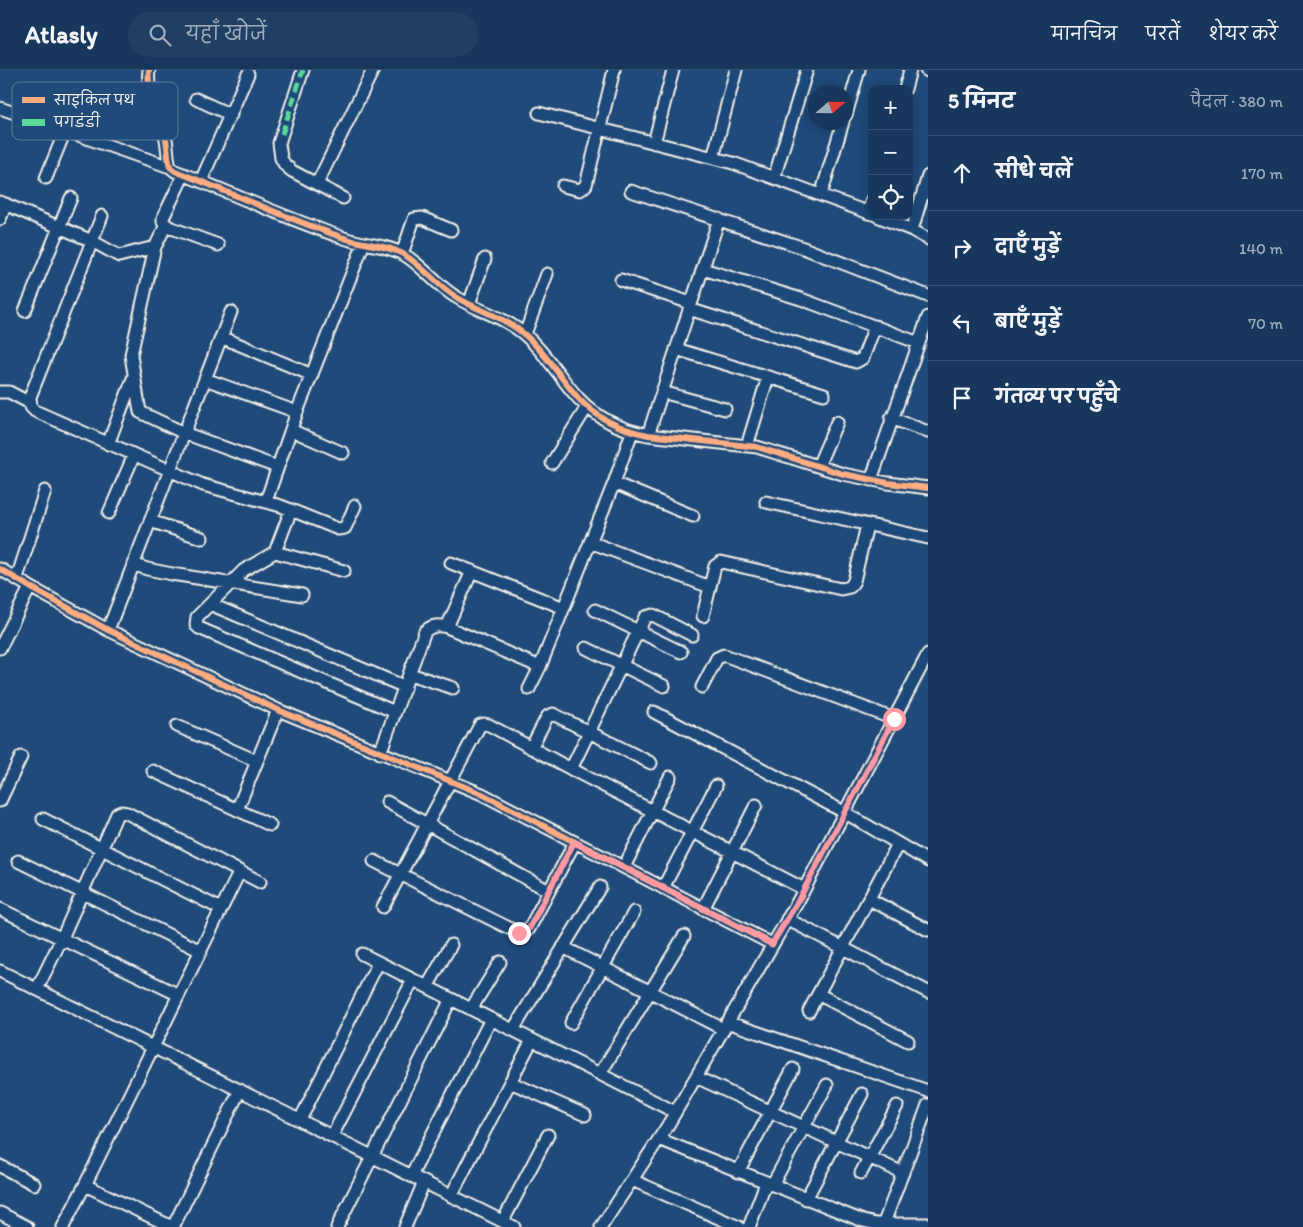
<!DOCTYPE html>
<html lang="hi">
<head>
<meta charset="utf-8">
<style>
	body { margin:0; font-family:Itim,"Playpen Sans Deva",sans-serif; background:#203f62; color:#f1f3f6 }
	.controls { position:absolute; right:15px; top:15px; display:grid; overflow:hidden; border-radius:10px; box-shadow:0 2px 12px #0003 }
	.controls button { width:45px; height:45px; display:grid; place-items:center; padding:0; border:0; border-bottom:1px solid #365272; background:#17385c; color:#f1f3f6; font:25px sans-serif }
	.compass { position:absolute; left:808px; top:15px; width:45px; height:45px; border-radius:50%; background:#17385c; box-shadow:0 2px 12px #0003; rotate:70deg }
	.stop { position:absolute; width:15px; height:15px; margin:-11px; border:4px solid #ff9aa2; border-radius:50%; background:#fff }
	.stop.end { background:#ff9aa2; border-color:#fff; box-shadow:0 1px 5px #0008 }
	.list { margin:0; padding:0; list-style:none }
	h2 { display:flex; justify-content:space-between; align-items:center; height:65px; margin:0; padding:0 20px; font-size:21px }
	h2 small { font-size:16px; font-weight:400; color:#9eacbb }
	.list li { display:grid; grid-template-columns:32px 1fr auto; gap:15px; align-items:center; box-sizing:border-box; height:75px; padding:0 20px; border-top:1px solid #365272 }
	.list b { display:block; font-size:19px; white-space:nowrap }
	.list em { font-size:16px; font-style:normal; color:#9eacbb }
	.icon { flex:none; width:28px; height:28px; fill:none; stroke:currentColor; stroke-width:2; stroke-linecap:round; stroke-linejoin:round }
	.map { position:relative; flex:none; width:928px; height:1157px; overflow:hidden }
	header { display:flex; align-items:center; gap:30px; box-sizing:border-box; height:70px; padding:0 25px; background:#17385c; border-bottom:1px solid #365272 }
	header strong { font-size:24px }
	nav { display:flex; gap:28px; margin-inline-start:auto; font-size:18px }
	.search { width:350px; height:45px; background:#203f62; display:flex; align-items:center; gap:12px; box-sizing:border-box; padding:0 18px; border-radius:28px; color:#9eacbb; font-size:19px }
	main { display:flex }
	aside { flex:1; background:#17385c }
	.map>svg:first-child { display:block }
</style>
</head>
<body>
<header>
<strong>Atlasly</strong>
<div class="search"><svg class="icon" aria-label="search" viewBox="0 0 24 24"><circle cx="10" cy="10" r="6"/><path d="M15 15l6 6"/></svg>यहाँ खोजें</div>
<nav><a>मानचित्र</a><a>परतें</a><a>शेयर करें</a></nav>
</header>
<main>
<div class="map">
<svg width="928" height="1157" viewBox="0 0 928 1157">
	<rect width="100%" height="100%" fill="#1f4a7a"/>
	<filter id="ink" filterUnits="userSpaceOnUse"><feTurbulence type="fractalNoise" baseFrequency=".02" numOctaves="2"/><feDisplacementMap in="SourceGraphic" scale="10" xChannelSelector="R" yChannelSelector="G"/><feConvolveMatrix kernelMatrix="1 2 1 2 8 2 1 2 1" color-interpolation-filters="sRGB"/></filter>
	<g filter="url(#ink)">
		<g fill="none" stroke-linecap="round" stroke-linejoin="round">
			<defs>
				<path id="minor" d="M149,0C146,25 158,43 165,65C168,76 167,86 170,97L175,101C232,123 287,149 344,168C363,175 385,174 403,184C422,195 436,215 456,227C478,241 505,247 525,265C546,283 560,308 579,329C597,348 622,360 648,365L757,377L843,404L888,413L928,418
					M303,0L279,73L281,88L285,95L292,101L343,128
					M926,0L928,1
					M905,19L910,0
					M196,29L231,45
					M0,38L170,97
					M539,43L733,93L872,144
					M846,45L859,0
					M654,73L673,0
					M713,88L736,0
					M184,104L163,148V152L169,157L218,175
					M46,108L65,61
					M774,108L807,0
					M201,111L248,4
					M317,114L373,0
					M563,116L580,120L586,115L614,0
					M631,121L798,176L928,226
					M821,125L843,52
					M0,132L92,171L119,186L155,177L166,155
					M868,143L872,129
					M102,146L30,327L31,337L35,341L203,415L281,436L338,459L345,458L355,436
					M877,146L912,160L928,169
					M0,149L6,134
					M912,160L928,106
					M155,177L131,285L140,342L184,363L277,397
					M402,184L414,149L422,148L451,160
					M703,199L801,229L919,273
					M621,210L691,233
					M469,234L485,189
					M689,239L856,292L863,288L875,256
					M25,241L71,128
					M525,264L547,204
					M221,267L312,305
					M676,279L824,324
					M205,309L297,342
					M0,322H9L30,333
					M662,322L725,339
					M891,348L928,362
					M291,360L343,383
					M648,365L719,149
					M108,374L134,306
					M747,376L768,307
					M552,393L587,337
					M818,396L837,352
					M871,410L928,247
					M614,413L693,446
					M266,431L297,342L364,173
					M766,432L928,468
					M291,440L275,482L244,500L197,547L196,555L199,558L395,642
					M109,443L134,385
					M150,451L202,468
					M590,472L710,517
					M275,482L344,501
					M451,493L564,538
					M133,494L147,499L172,504L302,525
					M0,499L30,517L108,560L278,640L482,724L772,874
					M17,508L45,421
					M210,534L405,617
					M595,540L681,582
					M703,546L715,496L721,492L841,519L850,517L854,511L867,455
					M447,557L472,501
					M108,560L231,242
					M692,565L653,545L645,547L571,699L804,819
					M0,578L30,517
					M586,578L664,616
					M410,604L453,618
					M702,617L717,588L724,585L894,649
					M529,619L540,597
					M654,642L844,742L928,791
					M177,656L257,691
					M531,678L546,649L548,646L553,644L651,693
					M380,683L425,561C433,555 438,555 447,557L540,597L614,413L632,362
					M153,701L270,755
					M0,731L21,687
					M387,732L549,821
					M237,740L278,640
					M43,749L221,839
					M18,791L201,881
					M374,791L519,863H524L529,859L575,772
					M624,797L670,707
					M663,818L716,716
					M869,829L928,860
					M383,837L480,655L484,654L489,655L571,699
					M0,839L179,925
					M703,839L756,735
					M787,849L928,922
					M563,877L723,959
					M362,884L675,1042
					M0,901L514,1157
					M427,917L451,875
					M37,919L62,868L117,744L121,742L127,743L260,812
					M818,924L908,971
					M471,939L500,892
					M809,941L898,774
					M727,952L928,1021
					M571,953L634,842
					M513,960L600,817
					M600,1004L684,866
					M696,1007L903,1103
					M510,1012L585,1045
					M300,1050L378,893
					M332,1066L413,910
					M659,1069L863,1151L876,1154H928
					M0,1096L34,1114
					M738,1102L793,999
					M861,1103L897,1036
					M411,1106L491,949
					M632,1110L739,1157
					M85,1115L172,1157
					M772,1115L827,1015
					M451,1126L532,970
					M806,1129L862,1024
					M0,1143L27,1157
					M503,1151L548,1065
					M884,1153L928,1035
					M63,1157L85,1115L240,801
					M173,1157L240,1020
					M337,1157L451,929
					M405,1157L424,1112
					M601,1157L668,1055L798,831L928,584
					M749,1157L766,1113"/>
			</defs>
			<!-- minor casing -->
			<use href="#minor" stroke="#f4f1e8" stroke-width="15"/>
			<!-- minor -->
			<use href="#minor" stroke="#1f4a7a" stroke-width="11"/>
			<!-- quiet -->
			<path stroke="#5adb95" stroke-width="5" stroke-dasharray="10 5" stroke-linecap="butt" d="M282,64L303,0"/>
			<defs>
				<path id="cycleway" d="M149,0C146,25 158,43 165,65C168,76 167,86 170,97L175,101C232,123 287,149 344,168C363,175 385,174 403,184C422,195 436,215 456,227C478,241 505,247 525,265C546,283 560,308 579,329C597,348 622,360 648,365L757,377L843,404L888,413L928,418
					M0,499L30,517L108,560L278,640L482,724L772,874"/>
			</defs>
			<!-- cycleway casing -->
			<use href="#cycleway" stroke="#1f4a7a" stroke-width="9"/>
			<!-- cycleway -->
			<use href="#cycleway" stroke="#ffac80" stroke-width="6"/>
		</g>
	</g>
	<g fill="none" stroke-linecap="round" stroke-linejoin="round" filter="url(#ink)">
		<!-- route -->
		<path stroke="#ff9aa2" stroke-width="6" d="M519,863L524,862L529,859L574,772L772,874L798,831L894,649"/>
	</g>
	<!-- legend -->
	<rect x="12" y="12" width="166" height="58" rx="8" fill="#1f4a7a" stroke="#5f7c9b" stroke-width="1"/>
	<rect x="22" y="27" width="23" height="6" fill="#ffac80"/>
	<rect x="22" y="49" width="23" height="7" fill="#5adb95"/>
	<g font-size="14" fill="#f4f1e8">
		<text x="54" y="35">साइकिल पथ</text>
		<text x="54" y="57">पगडंडी</text>
	</g>
</svg>
<div class="controls">
<button>+</button>
<button>−</button>
<button><svg class="icon" aria-label="locate" viewBox="0 0 24 24"><circle cx="12" cy="12" r="6"/><path d="M12 2v4M12 18v4M2 12h4M18 12h4"/></svg></button>
</div>
<svg class="compass" viewBox="-18 -18 36 36"><path d="M0-13l5 13h-10z" fill="#e53935"/><path d="M0 13l5-13h-10z" fill="#9eacbb"/></svg>
<div class="stop" style="left:894px;top:649px"></div>
<div class="stop end" style="left:519px;top:863px"></div>
</div>
<aside>
<h2>5 मिनट<small>पैदल · 380 m</small></h2>
<ul class="list">
<li><svg class="icon" aria-label="ahead" viewBox="0 0 24 24"><path d="M12 20V5M6 11l6-6 6 6"/></svg><div><b>सीधे चलें</b></div><em>170 m</em></li>
<li><svg class="icon" aria-label="right" viewBox="0 0 24 24"><path d="M7 20v-9h11M14 6l5 5-5 5"/></svg><div><b>दाएँ मुड़ें</b></div><em>140 m</em></li>
<li><svg class="icon" aria-label="left" viewBox="0 0 24 24"><path d="M17 20v-9H6M10 6l-5 5 5 5"/></svg><div><b>बाएँ मुड़ें</b></div><em>70 m</em></li>
<li><svg class="icon" aria-label="arrive" viewBox="0 0 24 24"><path d="M6 21V4h12l-3 4 3 4H6"/></svg><div><b>गंतव्य पर पहुँचे</b></div></li>
</ul>
</aside>
</main>
</body>
</html>
